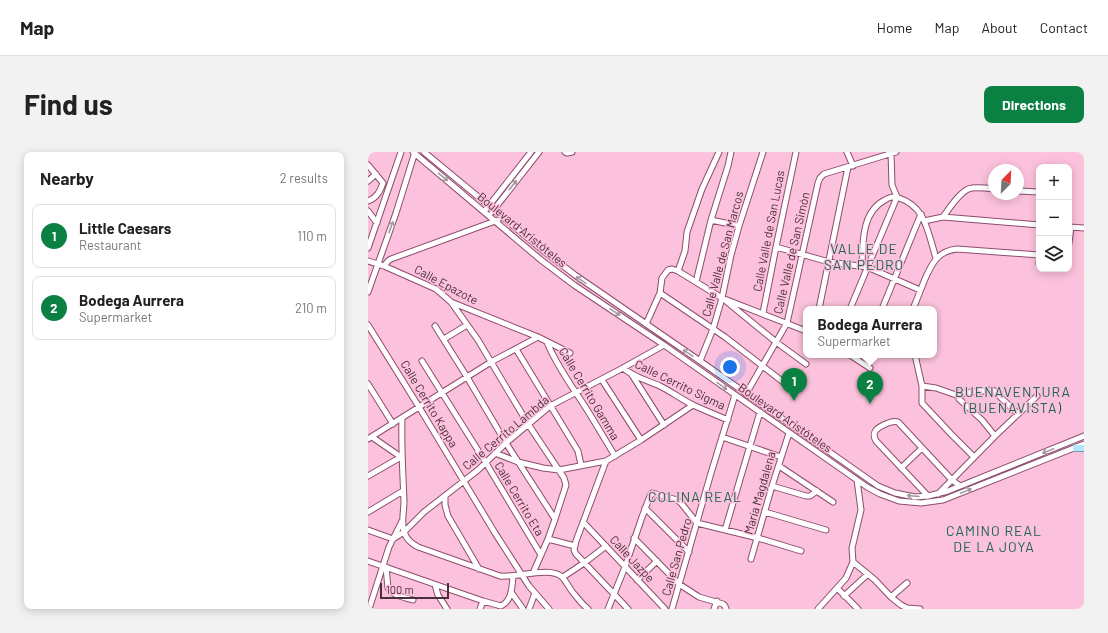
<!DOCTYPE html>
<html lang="en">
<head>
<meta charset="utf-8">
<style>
	body { margin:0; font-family:Barlow,sans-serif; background:#f2f2f2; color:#222 }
	.controls { position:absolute; right:12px; top:12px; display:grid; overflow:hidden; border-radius:8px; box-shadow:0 2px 10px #0003 }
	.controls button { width:36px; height:36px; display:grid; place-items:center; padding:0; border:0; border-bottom:1px solid #e0e0e0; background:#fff; color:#222; font:20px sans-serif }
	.compass { position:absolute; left:620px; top:12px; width:36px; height:36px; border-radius:50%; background:#fff; box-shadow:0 2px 10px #0003; rotate:24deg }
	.scale { position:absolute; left:12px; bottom:10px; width:69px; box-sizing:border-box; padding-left:4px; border:2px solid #4c2f3d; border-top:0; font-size:11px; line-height:14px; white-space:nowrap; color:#4c2f3d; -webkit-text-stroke:3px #fcc1dc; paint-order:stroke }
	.you { position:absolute; left:362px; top:215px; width:14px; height:14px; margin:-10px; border:3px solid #fff; border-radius:50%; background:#1a73e8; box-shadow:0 0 0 6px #1a73e833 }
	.badge { display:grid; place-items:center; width:26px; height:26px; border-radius:50%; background:#0b8043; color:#fff; font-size:13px; font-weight:700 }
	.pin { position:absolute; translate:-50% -33px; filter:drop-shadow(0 1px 2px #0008) }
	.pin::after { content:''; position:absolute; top:21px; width:14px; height:12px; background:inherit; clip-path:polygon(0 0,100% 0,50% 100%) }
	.popup { position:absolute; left:435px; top:154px; width:134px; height:52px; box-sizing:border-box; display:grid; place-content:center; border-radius:8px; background:#fff; filter:drop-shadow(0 1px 3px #0005); font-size:13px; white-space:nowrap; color:#767676 }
	.popup b { font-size:15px; color:#222 }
	.popup::after { content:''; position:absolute; left:50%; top:100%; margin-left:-8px; border:8px solid transparent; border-top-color:#fff }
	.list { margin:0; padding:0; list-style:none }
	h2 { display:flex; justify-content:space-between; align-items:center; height:52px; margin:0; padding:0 16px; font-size:17px }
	h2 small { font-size:13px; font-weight:400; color:#767676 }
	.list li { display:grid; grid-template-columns:26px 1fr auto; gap:12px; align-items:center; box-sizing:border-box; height:64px; margin:0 8px 8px; padding:0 8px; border:1px solid #e0e0e0; border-radius:8px }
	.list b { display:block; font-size:15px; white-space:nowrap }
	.list p { margin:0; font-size:13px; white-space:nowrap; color:#767676 }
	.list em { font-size:13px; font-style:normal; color:#767676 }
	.icon { flex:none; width:22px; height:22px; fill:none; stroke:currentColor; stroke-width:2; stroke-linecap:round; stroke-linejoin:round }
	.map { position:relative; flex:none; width:716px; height:457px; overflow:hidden; border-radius:8px }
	header { display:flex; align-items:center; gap:24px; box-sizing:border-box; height:56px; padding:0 20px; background:#fff; border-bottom:1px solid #e0e0e0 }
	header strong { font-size:19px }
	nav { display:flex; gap:22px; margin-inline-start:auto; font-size:14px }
	.intro { display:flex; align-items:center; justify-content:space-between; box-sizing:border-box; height:96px; padding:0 24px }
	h1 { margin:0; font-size:28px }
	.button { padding:10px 18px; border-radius:8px; background:#0b8043; color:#fff; font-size:14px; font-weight:700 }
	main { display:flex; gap:24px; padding:0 24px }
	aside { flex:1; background:#fff; border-radius:8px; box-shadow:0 2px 10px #0003 }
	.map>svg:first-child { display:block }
</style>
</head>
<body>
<header>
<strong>Map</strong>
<nav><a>Home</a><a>Map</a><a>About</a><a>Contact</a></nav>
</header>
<div class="intro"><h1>Find us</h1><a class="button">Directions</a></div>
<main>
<aside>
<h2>Nearby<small>2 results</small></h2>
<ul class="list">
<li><span class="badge">1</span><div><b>Little Caesars</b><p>Restaurant</p></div><em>110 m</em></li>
<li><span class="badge">2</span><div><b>Bodega Aurrera</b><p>Supermarket</p></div><em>210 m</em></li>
</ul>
</aside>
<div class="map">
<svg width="716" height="457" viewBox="0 0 716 457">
	<rect width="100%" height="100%" fill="#fcc1dc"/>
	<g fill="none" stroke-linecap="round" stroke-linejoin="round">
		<defs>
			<path id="minor" d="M45,0L173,108L206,133L296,193L499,335L512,342L531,349L553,351L575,348L716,292
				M56,0L177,100L207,123L332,209L510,334L527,341L547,345L560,344L580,339L716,284
				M197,0L199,1L204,0
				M479,0L485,14
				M523,0L524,33L529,45
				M0,13L15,31C12,39 9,46 0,49
				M0,29L8,22
				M650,39L671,40
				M0,59L9,71
				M116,60L163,0
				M124,60L171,0
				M575,65C581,57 593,37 604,36C611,35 619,36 626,37
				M343,68L371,74
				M556,69L575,65L671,73
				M701,75L716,76
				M701,91L703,75
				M408,95L461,110L499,115L552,138
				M0,96L33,0
				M0,109L16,114L68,137L83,150L170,185L202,201
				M671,112V110
				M16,114L20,109L23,107L130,68
				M494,114C495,92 493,60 517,48C521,45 527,44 531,46C540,49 548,55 553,63C560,74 564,94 568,106
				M310,119L317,99L319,80L334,37L351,0
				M328,130L343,68L360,14L363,0
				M0,140L28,61L47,0
				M292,141L357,185L419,233
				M358,149L408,190L438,212
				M83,150L110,188L160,272L196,326L198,333L187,367L180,387L165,421
				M451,157L480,15
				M482,157L529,45
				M514,157L553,62
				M545,157C549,147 553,137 557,127C564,111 570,99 589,97L671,103
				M395,161L408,95L428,0
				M278,172L292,141L294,126L300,118L304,117L310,119L354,146L438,179
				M0,173L51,255L127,381L161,434L181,457
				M67,174L99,225L138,291L187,367
				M76,187L99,173
				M179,190C186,208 197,224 208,241C222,261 234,283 247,304
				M148,197L210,299L213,313
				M482,203L502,216
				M547,203L554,234V251L583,282L606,305
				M54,209L118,311L173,403
				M332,209L345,177L354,146L363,103L371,74L395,0
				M255,216C267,226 279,228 292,234C304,240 313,247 325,253C336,258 348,263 360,268
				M264,223L296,273
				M234,228L273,288
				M0,232L25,272
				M554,234L568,236L591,244V247L614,268L627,284
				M378,242L419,171L450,31L452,26L456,22L528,0
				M591,244L596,241L623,238H625L650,262
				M34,266C33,294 35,322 36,349C36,360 33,369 36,380C39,388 43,391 50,395L132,424C147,426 183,414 194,425C199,430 202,438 207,443C211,448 215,453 220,457
				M354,285L413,305
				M0,287L123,210L170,185
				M127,301L150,310L175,316L191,318L238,309L273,288L325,253
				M238,309L208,389L206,398L208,402L260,457
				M411,314L465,350
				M533,316L554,296
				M0,324L33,305L4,285
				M489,328L493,358L484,396L485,410L507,428L523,445L533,453L539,456L552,457
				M404,334L438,344H442L449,339
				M570,342L627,284L669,244
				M77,344V353L80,364L111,417
				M560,344L508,289C506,285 505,282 508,278C512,274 524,268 530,270L584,328L592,334
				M277,356L321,400
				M0,360L35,339
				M397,360L458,378
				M215,370L297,457
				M0,378L25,387
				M357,378L392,260
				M266,386L311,432L331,445L355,452L357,454L358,457
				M25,387L36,380L56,360L110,318L138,291L182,254L255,216L296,193
				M180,387L207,394
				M383,407L404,334L421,281
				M0,409L115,449L133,454C144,449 144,435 145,424
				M18,415L20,436C26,444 35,445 45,448
				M195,425L216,411L238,394
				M269,428L289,409
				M67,433L70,443L79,457
				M469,436L490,457
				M143,440L155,457
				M476,444L500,422
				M523,445L539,431
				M1,457L21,395L34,369
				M112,457L115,449
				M161,457L167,441
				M240,457L257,415L274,365L282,344L284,341L309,348L313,351L329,371L390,386L433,399
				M304,457L343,321L367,243
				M346,457L349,449
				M450,457L478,426L485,410"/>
			<path id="major" d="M708,296H716"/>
		</defs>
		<!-- minor casing -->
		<use href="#minor" stroke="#8d4d6d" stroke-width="7"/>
		<!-- major casing -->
		<use href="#major" stroke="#719cb9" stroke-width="8"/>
		<!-- minor -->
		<use href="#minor" stroke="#fff" stroke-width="5"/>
		<!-- major -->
		<use href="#major" stroke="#b6e6fd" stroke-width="6"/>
	</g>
	<!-- one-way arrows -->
	<defs><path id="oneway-shaft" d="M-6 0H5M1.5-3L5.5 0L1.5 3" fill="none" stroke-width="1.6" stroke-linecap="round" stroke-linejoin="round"/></defs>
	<g stroke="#a6979e">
		<use href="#oneway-shaft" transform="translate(75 25) rotate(40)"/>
		<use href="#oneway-shaft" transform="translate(145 33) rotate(-52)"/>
		<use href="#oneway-shaft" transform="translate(23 75) rotate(-70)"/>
		<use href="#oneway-shaft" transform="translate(213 128) rotate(-146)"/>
		<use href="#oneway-shaft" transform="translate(247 160) rotate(32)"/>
		<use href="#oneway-shaft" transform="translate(320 201) rotate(-146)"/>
		<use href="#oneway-shaft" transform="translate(354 234) rotate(35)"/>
		<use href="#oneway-shaft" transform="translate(680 299) rotate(158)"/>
		<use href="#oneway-shaft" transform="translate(598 339) rotate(-22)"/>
		<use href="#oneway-shaft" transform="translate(545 344) rotate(-175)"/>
	</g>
	<g text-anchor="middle" stroke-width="3" stroke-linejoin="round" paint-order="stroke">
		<!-- street labels -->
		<g font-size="12" fill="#4c2f3d" stroke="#fcc1dc">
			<text transform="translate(154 78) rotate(39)" y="4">Boulevard Aristóteles</text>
			<text transform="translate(401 79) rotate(-79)" y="4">Calle Valle de San Lucas</text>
			<text transform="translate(424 101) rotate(-77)" y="4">Calle Valle de San Simón</text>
			<text transform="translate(355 102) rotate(-75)" y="4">Calle Valle de San Marcos</text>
			<text transform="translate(78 133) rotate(28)" y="4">Calle Epazote</text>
			<text transform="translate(312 233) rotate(26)" y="4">Calle Cerrito Sigma</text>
			<text transform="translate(221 242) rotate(59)" y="4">Calle Cerrito Gamma</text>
			<text transform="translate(61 252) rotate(59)" y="4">Calle Cerrito Kappa</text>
			<text transform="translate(417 266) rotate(35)" y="4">Boulevard Aristóteles</text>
			<text transform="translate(138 281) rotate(-40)" y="4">Calle Cerrito Lambda</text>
			<text transform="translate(392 341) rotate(-74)" y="4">María Magdalena</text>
			<text transform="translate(151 347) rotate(59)" y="4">Calle Cerrito Eta</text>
			<text transform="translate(309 405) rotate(-74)" y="4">Calle San Pedro</text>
			<text transform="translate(264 407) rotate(47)" y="4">Calle Jazpe</text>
		</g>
		<!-- quarter labels -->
		<g font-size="14" letter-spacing="1" fill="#1b6650" stroke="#fcc1dc">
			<text x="496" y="102">VALLE DE<tspan x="496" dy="16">SAN PEDRO</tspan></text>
			<text x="645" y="245">BUENAVENTURA<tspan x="645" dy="16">(BUENAVISTA)</tspan></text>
			<text x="327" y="350">COLINA REAL</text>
			<text x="626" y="384">CAMINO REAL<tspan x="626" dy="16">DE LA JOYA</tspan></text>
		</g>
	</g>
</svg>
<div class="controls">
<button>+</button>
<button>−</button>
<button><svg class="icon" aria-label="layers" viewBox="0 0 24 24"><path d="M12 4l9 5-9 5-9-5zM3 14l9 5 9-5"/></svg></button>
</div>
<svg class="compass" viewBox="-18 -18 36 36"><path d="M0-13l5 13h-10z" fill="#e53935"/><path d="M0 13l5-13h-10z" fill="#767676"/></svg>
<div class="scale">100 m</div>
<div class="you"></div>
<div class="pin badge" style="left:426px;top:249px">1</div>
<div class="pin badge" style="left:502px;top:252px">2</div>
<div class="popup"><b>Bodega Aurrera</b>Supermarket</div>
</div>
</main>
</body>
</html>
